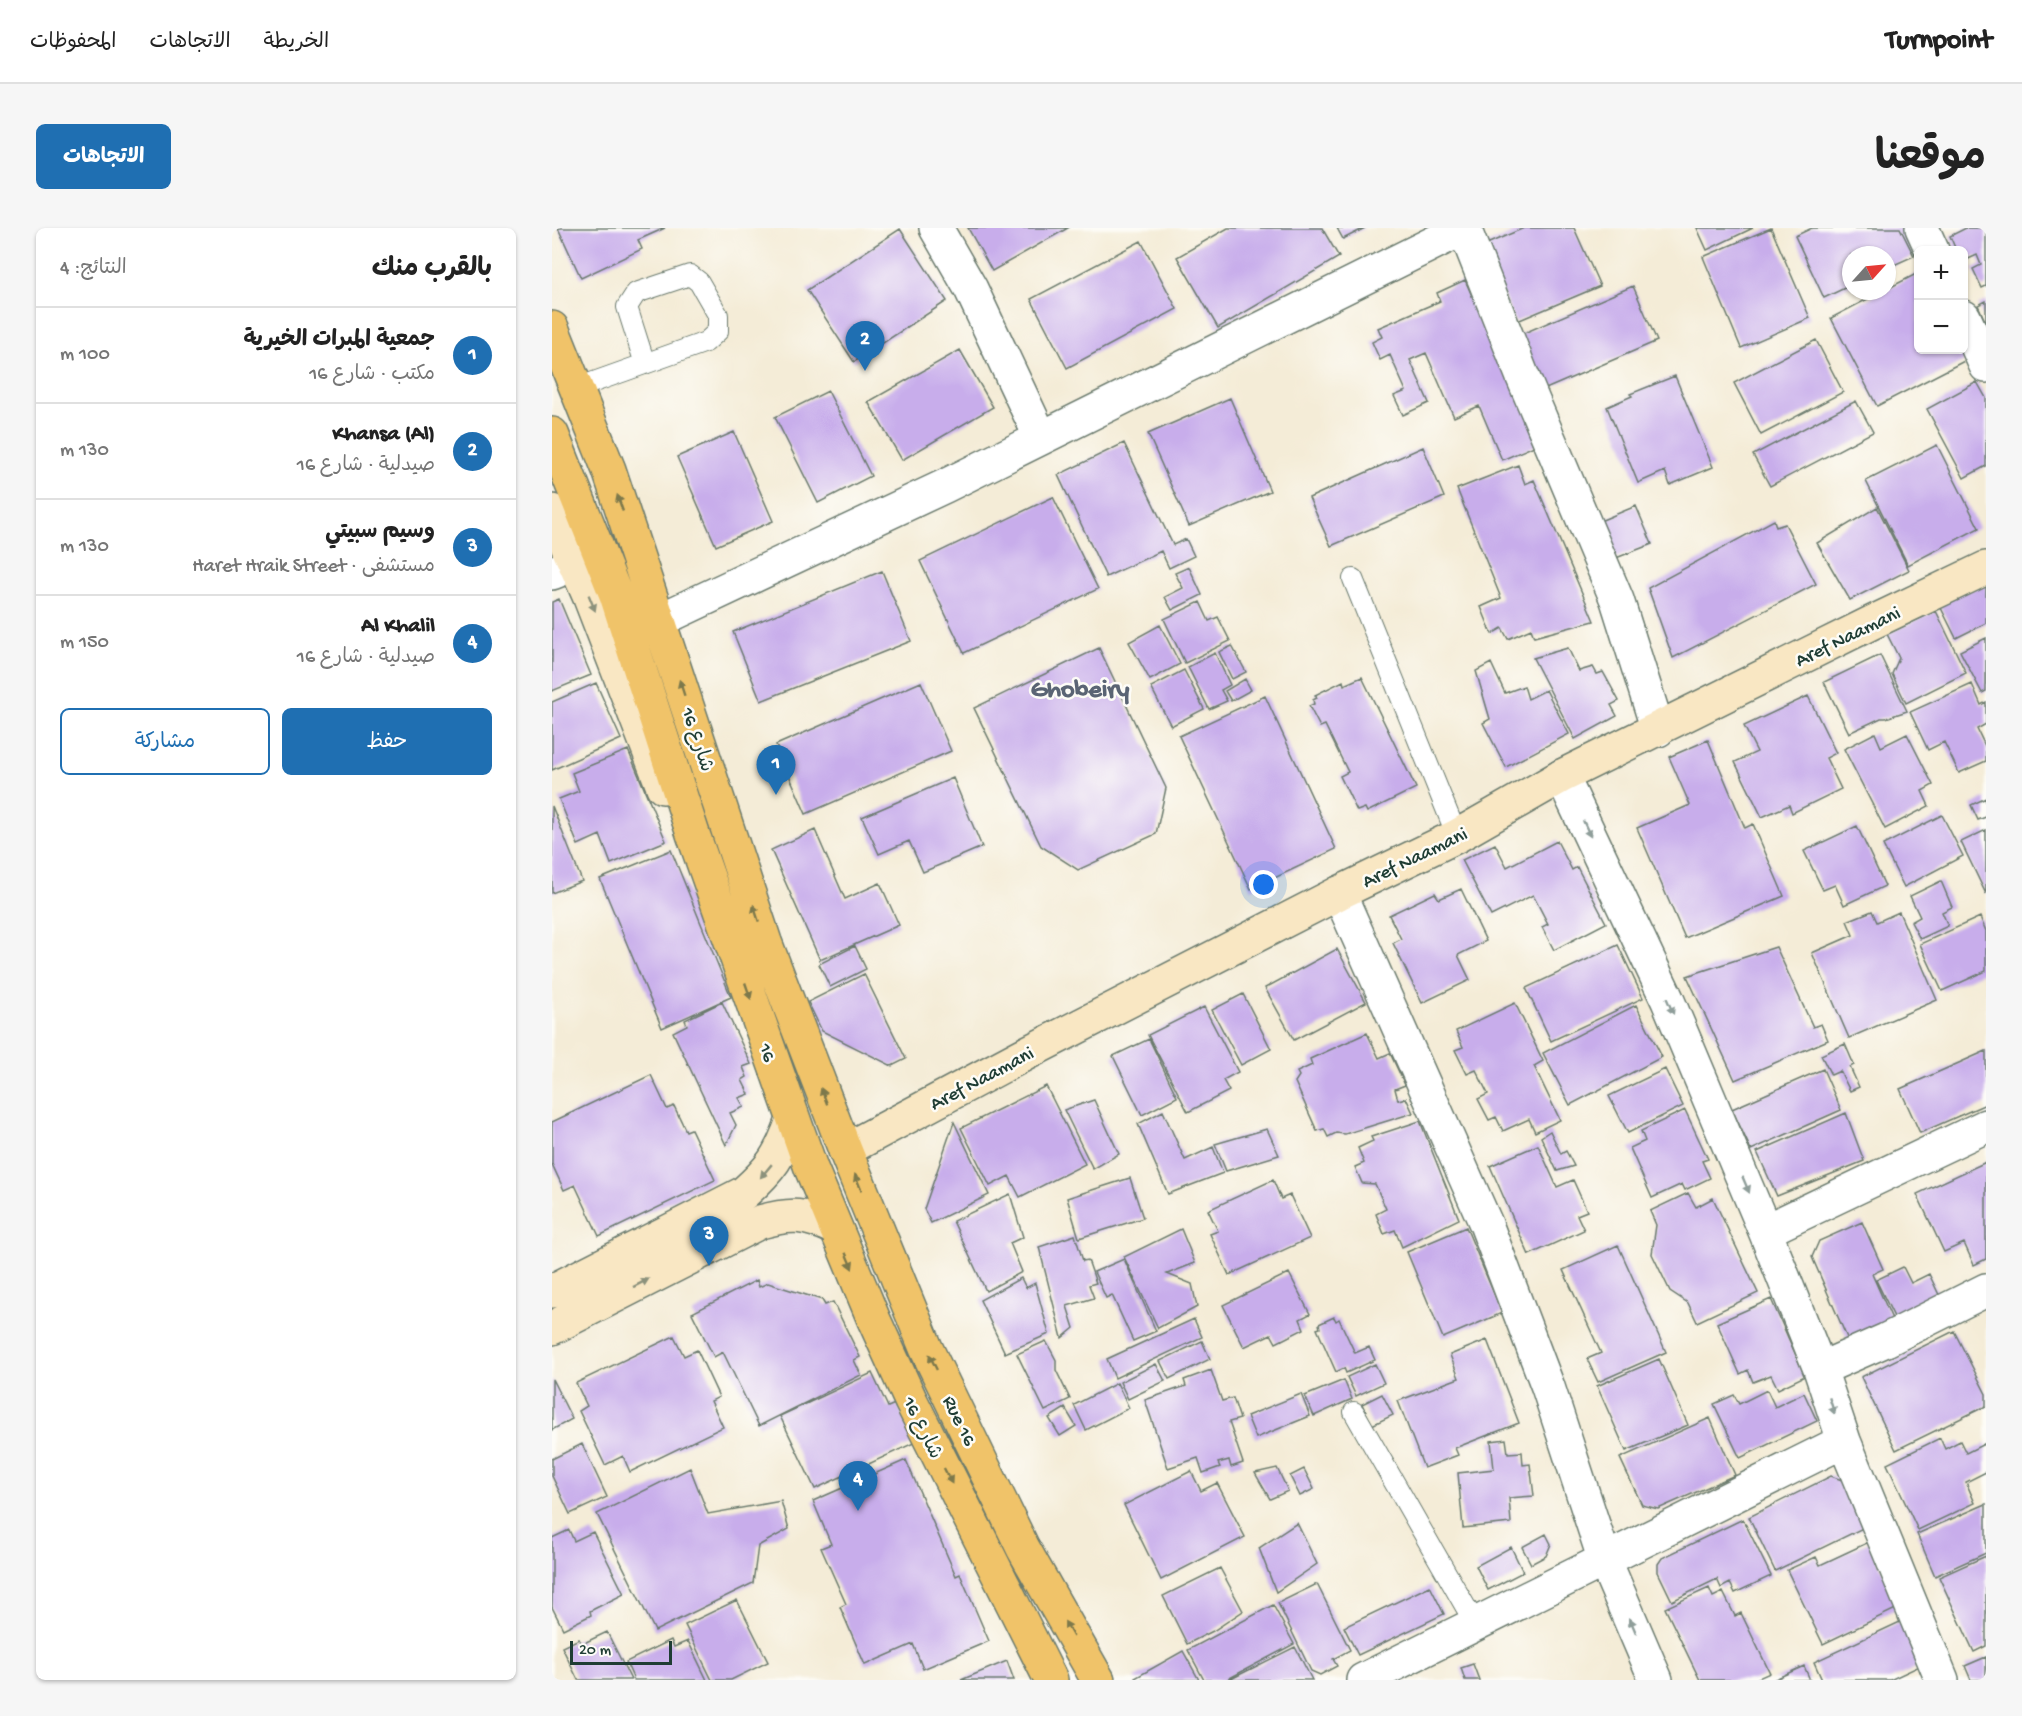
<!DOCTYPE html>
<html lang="ar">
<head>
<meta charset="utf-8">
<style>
	body { margin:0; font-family:"Gochi Hand","Playpen Sans Arabic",sans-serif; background:#f6f6f6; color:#222; direction:rtl }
	.controls { position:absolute; right:18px; top:18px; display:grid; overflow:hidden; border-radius:9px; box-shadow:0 2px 4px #0004 }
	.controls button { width:54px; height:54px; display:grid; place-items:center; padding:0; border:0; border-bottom:2px solid #e0e0e0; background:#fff; color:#222; font:30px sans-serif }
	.compass { position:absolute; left:1290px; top:18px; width:54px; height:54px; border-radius:50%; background:#fff; box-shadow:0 2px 4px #0004; rotate:63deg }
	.scale { position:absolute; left:18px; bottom:15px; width:102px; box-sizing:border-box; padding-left:6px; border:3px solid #1f3d34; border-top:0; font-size:16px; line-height:21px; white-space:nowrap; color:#1f3d34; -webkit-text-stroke:4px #fdfcf7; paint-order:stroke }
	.you { position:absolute; left:712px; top:657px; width:21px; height:21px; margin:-15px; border:4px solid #fff; border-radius:50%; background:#1a73e8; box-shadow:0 0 0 9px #1a73e833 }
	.badge { display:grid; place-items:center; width:39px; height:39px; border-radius:50%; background:#1f6fb2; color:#fff; font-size:20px; font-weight:700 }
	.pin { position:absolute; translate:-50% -50px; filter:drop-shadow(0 2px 3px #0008) }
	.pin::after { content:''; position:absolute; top:32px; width:21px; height:18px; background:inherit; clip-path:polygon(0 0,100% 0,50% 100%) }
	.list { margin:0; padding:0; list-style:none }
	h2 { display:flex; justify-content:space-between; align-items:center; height:78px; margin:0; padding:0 24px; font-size:26px }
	h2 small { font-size:20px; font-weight:400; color:#767676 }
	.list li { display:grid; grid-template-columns:39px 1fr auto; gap:18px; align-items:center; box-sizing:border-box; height:96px; padding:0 24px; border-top:2px solid #e0e0e0 }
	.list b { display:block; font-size:22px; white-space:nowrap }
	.list p { margin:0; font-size:20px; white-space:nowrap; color:#767676 }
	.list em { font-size:20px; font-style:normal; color:#767676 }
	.actions { display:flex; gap:12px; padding:18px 24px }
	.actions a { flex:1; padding:14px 0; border:2px solid #1f6fb2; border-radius:9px; text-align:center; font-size:21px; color:#1f6fb2 }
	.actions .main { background:#1f6fb2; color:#fff }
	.map { position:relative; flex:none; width:1434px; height:1452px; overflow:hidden; direction:ltr; border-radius:9px }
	header { display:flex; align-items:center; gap:36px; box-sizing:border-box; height:84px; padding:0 30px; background:#fff; border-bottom:2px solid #e0e0e0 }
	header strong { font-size:28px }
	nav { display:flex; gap:33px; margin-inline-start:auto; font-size:21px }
	.intro { display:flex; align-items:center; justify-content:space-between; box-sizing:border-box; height:144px; padding:0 36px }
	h1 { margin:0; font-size:42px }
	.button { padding:15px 27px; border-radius:9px; background:#1f6fb2; color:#fff; font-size:21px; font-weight:700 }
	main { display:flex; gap:36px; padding:0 36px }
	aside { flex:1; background:#fff; border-radius:9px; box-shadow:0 2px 4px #0004 }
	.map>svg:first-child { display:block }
</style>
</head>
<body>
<header>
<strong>Turnpoint</strong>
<nav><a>الخريطة</a><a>الاتجاهات</a><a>المحفوظات</a></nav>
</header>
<div class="intro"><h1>موقعنا</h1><a class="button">الاتجاهات</a></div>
<main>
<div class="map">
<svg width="1434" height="1452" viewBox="0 0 1434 1452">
	<rect width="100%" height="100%" fill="#fdfcf7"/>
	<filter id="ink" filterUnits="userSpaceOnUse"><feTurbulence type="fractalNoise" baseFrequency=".0167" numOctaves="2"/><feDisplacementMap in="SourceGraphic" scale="12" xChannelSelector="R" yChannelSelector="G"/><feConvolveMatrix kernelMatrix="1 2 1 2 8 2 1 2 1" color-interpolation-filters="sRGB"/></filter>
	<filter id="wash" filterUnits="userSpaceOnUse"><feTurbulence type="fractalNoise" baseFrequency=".008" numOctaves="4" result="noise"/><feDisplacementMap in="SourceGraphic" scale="24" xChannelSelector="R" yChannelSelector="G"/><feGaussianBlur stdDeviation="1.35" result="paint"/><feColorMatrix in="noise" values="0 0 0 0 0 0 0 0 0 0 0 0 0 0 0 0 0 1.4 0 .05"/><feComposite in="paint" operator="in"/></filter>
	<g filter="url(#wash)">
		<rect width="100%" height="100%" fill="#f4ecd7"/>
		<g id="blocks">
			<!-- building -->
			<path fill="#c8adeb" d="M6,0H113L86,12L90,21L29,50Z
				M416,0H516L440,43Z
				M676,0H770L787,29L666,100L625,29Z
				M785,0H813L791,11Z
				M972,0H1022L1048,58L963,94L930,18Z
				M1145,0H1201L1155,22Z
				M1219,0L1258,90L1189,120L1151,29Z
				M1260,0H1348L1362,28L1335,40V27H1299V57L1272,70L1243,8Z
				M1414,0H1434V58L1430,60L1421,41L1429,37L1425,27L1412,33V22H1404L1398,8Z
				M348,1L395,73L302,134L255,62Z
				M589,13L625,81L515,140L479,71Z
				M1366,45V122H1412L1420,129L1325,178L1279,90L1331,63H1335V61Z
				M913,52L921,70L925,69L989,215L950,232L927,178L902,189L874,125L858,132L877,175L851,187L842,168L854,163L838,127L828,132L820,114L830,109L826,100L888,73L885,65Z
				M1081,58L1105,113L989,163L965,108Z
				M1434,73V95L1426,77Z
				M1264,112L1291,164L1209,207L1182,155Z
				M408,122L441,179L350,232L316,174Z
				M1123,148L1161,239L1118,257L1113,243L1086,255L1055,179L1080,168L1078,166Z
				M1425,154L1434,170V238L1412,250L1375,181Z
				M276,163L319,248L266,275L223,189Z
				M678,170L718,263L637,298L596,206Z
				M1304,173L1321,204L1218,258L1201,227Z
				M182,204L221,293L164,318L125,229Z
				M572,215L621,317L634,311L642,328L617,340L609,323L554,349L506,247Z
				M1385,217L1427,300L1356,337L1314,253Z
				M871,219L892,269L779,318L757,270Z
				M966,237L973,256L982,252L1042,393L982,409L979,401L956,411L950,400L940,406L929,379L949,370L905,261Z
				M501,269L546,361L412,425L368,333Z
				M1084,278L1100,316L1064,330L1048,293Z
				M1325,279L1357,342L1298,372L1265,315Z
				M1222,292L1224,299L1233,296L1264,356L1121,430L1096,360Z
				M637,339L650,367L620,382L613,369L631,360L623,345Z
				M330,343L359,413L209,473L181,404Z
				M1434,357V395L1404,410L1385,372Z
				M7,371L39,447L0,463V374Z
				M648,374L657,393L666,389L678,413L633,435L612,391Z
				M1384,383L1414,445L1354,475L1340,446L1347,430L1335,406Z
				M608,397L628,436L598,452L577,414Z
				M1434,410V463L1430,465L1408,423Z
				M680,418L694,444L680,451L667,424Z
				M547,420L614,560L604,606L526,642L489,618L422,480Z
				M1016,420L1027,443L1041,439L1045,446L1051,444L1067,473L1059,477L1065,488L1023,511L981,430Z
				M663,425L678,457L669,462L675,473L657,481L636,439Z
				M1328,427L1355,483L1334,490H1329L1297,505L1272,454Z
				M939,435L953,465L972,458L976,471L994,462L1017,506L954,539L931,495L938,491L924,443Z
				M632,442L652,481L619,498L599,459Z
				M810,449L864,560L815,584L813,580L805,583L788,548L796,544L773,497L768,499L757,478L762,476L761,472L765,470L763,467L791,453L792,457Z
				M693,451L699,462L679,473L673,463Z
				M369,454L399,523L254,586L224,517Z
				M44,455L69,511L0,542V474Z
				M1420,456L1429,477L1434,474V496L1425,501L1434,520V533L1407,545L1392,514L1376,522L1358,484Z
				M713,468L784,621L699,661L627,508Z
				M1256,468L1284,525L1274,530L1289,561L1240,585L1237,577L1210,589L1183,534L1205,524L1192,498Z
				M1323,505L1329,519L1355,506L1381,557L1370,563L1377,578L1333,601L1292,521Z
				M1156,512L1193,600L1201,596L1232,668L1133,710L1085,600L1138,577L1117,529Z
				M76,522L114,613L59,636L48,607L26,617L7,571L27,563L20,545Z
				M401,550L430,619L371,644L357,613L327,626L310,589Z
				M1434,570V589L1426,592L1419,577Z
				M0,578L30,653L0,665Z
				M1390,587L1411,628L1352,659L1331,617Z
				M1305,598L1333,658L1292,677L1283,657L1271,662L1252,623Z
				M263,602L293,671L328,655L347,697L268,732L219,622Z
				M1434,602V666L1409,614Z
				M1005,613L1020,642L1025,639L1054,695L1002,722L990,699L996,696L981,667L939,688L910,632L943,616L955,639Z
				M119,622L179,769L110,800L48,651Z
				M1389,653L1400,679L1390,684L1396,698L1368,711L1359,694L1368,689L1358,668Z
				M909,661L934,713L906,727L918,752L870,775L841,715L849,711L837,687L883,665L887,671Z
				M1320,683L1325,694L1347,684L1385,772L1297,810L1260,725L1301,707L1295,693Z
				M1428,689L1434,703V743L1390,763L1368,716Z
				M1066,717L1091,770L999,813L974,760Z
				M303,718L314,741L278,759L267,736Z
				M1224,719L1261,799L1269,796L1276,812L1183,852L1135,748Z
				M785,721L814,774L742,812L713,760Z
				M312,746L354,831L340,838L270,803L256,774Z
				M691,766L719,821L689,837L660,782Z
				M170,774L199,836L191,839L195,849L190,852L197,866L187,870L192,879L178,885L184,897L174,917L121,804L135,797L133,792Z
				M963,775L991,833L982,838L1008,892L983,904L977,891L951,903L944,889L937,892L926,871L936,866L924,842L915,846L903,822L911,819L904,803Z
				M1084,777L1110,829L1018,877L991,825Z
				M652,779L686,844L671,852L677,863L636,884L596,807Z
				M815,805L827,830L838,825L853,857L843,861L846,872L854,870L861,885L793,906L784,905L776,909L772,901L765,903L743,854L747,848L745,844L760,837L758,831Z
				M597,811L625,869L590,887L561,828Z
				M1293,816L1302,837L1298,839L1307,859L1298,863L1288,843L1279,847L1269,827Z
				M1434,823V876L1368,905L1348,861Z
				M1113,841L1131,878L1076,905L1057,868Z
				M1271,841L1289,882L1199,922L1180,881Z
				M99,847L115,881L122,878L134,903L139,901L163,952L47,1008L23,957L12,962L0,936V894Z
				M494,858L533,936L468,969L457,948L438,958L409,900Z
				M542,872L567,926L541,941L512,882Z
				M1133,882L1156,931L1150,933L1158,950L1133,962L1130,956L1100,970L1078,920L1093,913L1089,903Z
				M611,883L633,932L661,919L671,945L616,966L586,896Z
				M1294,885L1312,933L1225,968L1205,924Z
				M868,893L907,991L850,1019L843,1002L832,1006L824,986L834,981L823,956L810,955L803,939L812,935L806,920L821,913L819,909Z
				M402,894L437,967L379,995L372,981Z
				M715,901L727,927L674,943L663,916Z
				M998,903L1009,926L1014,923L1022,938L1005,943L989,909Z
				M986,917L1005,959L1021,952L1035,983L1025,987L1032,1002L977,1027L938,938Z
				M1434,934V1031L1422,1037L1412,1015L1392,1024L1365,966Z
				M578,950L591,990L527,1010L515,970Z
				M721,952L729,971L738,967L758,1010L677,1047L658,1006L666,1003L656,982Z
				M1136,965L1144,979L1161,970L1206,1065L1145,1094L1136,1075L1118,1063L1100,1026L1104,997L1098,983Z
				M458,966L471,1009L458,1015L470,1044L434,1063L401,993Z
				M1310,994L1331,1041L1320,1046L1344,1100L1299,1119L1260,1029L1267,1013Z
				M914,999L950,1085L891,1110L855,1024Z
				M629,1001L643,1035L615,1046L640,1056L645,1079L606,1100L572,1029Z
				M523,1007L531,1033L536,1032L544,1055L537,1057L542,1070L515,1078L522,1100L510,1110L487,1019Z
				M1066,1017L1114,1124L1046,1154L1035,1131L1049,1125L1011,1042Z
				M572,1031L604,1103L581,1113L560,1067L554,1070L542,1044Z
				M1351,1039L1359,1055L1377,1046L1389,1071L1344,1093L1324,1052Z
				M737,1045L758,1086L748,1091L752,1101L724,1115L719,1106L692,1119L671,1077Z
				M469,1050L474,1060L483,1055L497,1106L453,1125L428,1072Z
				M205,1052L207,1059L216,1055L270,1072L273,1077L281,1074L308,1129L302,1132L309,1147L207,1198L171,1124L162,1129L140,1085Z
				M1219,1071L1253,1148L1226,1161L1219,1147L1201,1154L1196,1142L1188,1146L1165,1095Z
				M782,1089L784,1093L787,1091L803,1125L817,1119L823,1132L794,1145L792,1140L784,1144L765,1101L768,1100L767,1096Z
				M642,1091L650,1109L563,1150L555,1131Z
				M1402,1103L1434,1166V1178L1344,1222L1309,1149Z
				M122,1108L132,1128L145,1122L167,1169L159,1173L171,1199L78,1244L71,1228L53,1237L27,1183L35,1178L24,1155Z
				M935,1112L967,1195L903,1220L906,1227L872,1240L846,1173L907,1150L898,1127Z
				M494,1113L504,1132V1142L518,1171L493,1183L465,1126Z
				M650,1113L658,1131L617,1151L608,1133Z
				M1107,1131L1136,1197L1074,1223L1045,1158Z
				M604,1136L613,1153L576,1171L568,1154Z
				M823,1136L832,1155L804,1168L795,1149Z
				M659,1142L670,1173L681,1170L688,1191L677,1194L691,1235L679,1239L677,1232L666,1235L668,1239L651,1245L646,1230L616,1240L593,1172L634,1158L632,1152Z
				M320,1145L336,1179L345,1175L364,1214L263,1261L228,1188Z
				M0,1151L20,1191L0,1202Z
				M792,1152L800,1171L762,1188L753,1168Z
				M565,1155L577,1180L534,1202L522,1177Z
				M1215,1162L1223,1179L1252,1165L1265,1193L1188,1230L1162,1176L1182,1167L1187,1176Z
				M749,1166L758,1188L704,1210L695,1188Z
				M830,1166L841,1187L820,1197L810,1176Z
				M513,1180L524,1198L508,1208L497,1190Z
				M1158,1190L1183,1247L1106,1281L1090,1277L1068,1230Z
				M1388,1210L1393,1221L1408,1213L1414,1225L1434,1215V1244L1414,1254L1423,1275L1366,1302L1335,1236Z
				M954,1211L956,1225L970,1224L971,1237L978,1236L982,1268L957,1270L959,1295L911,1300L906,1245L942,1241L939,1213Z
				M30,1216L55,1269L18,1286L0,1248V1231Z
				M354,1232L404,1348L408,1346L437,1413L371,1441L361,1416L313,1437L288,1379L294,1376L269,1320L279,1316L261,1273Z
				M138,1240L156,1286L229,1273L237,1301L206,1318L201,1355L103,1403L45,1286Z
				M725,1240L736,1263L718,1271L703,1245Z
				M752,1241L762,1261L748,1268L738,1248Z
				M639,1243L649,1263L665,1255L693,1309L609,1352L572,1277Z
				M1279,1248L1290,1252L1313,1299L1223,1343L1197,1289Z
				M1434,1276V1325L1383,1348L1365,1306Z
				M1191,1291L1219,1348L1183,1365L1178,1355L1169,1360L1165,1351L1120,1373L1106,1344V1336L1110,1330Z
				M745,1295L765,1336L724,1364L707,1320Z
				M17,1302L22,1313L41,1304L72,1366L38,1383L39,1387L11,1401L0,1379V1310Z
				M994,1306L999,1316L994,1328L979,1336L970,1319Z
				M1317,1314L1348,1379L1271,1416L1235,1342L1264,1329L1268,1337Z
				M959,1319L971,1344L936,1362L924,1338Z
				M1434,1328V1418L1422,1424L1387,1349Z
				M668,1340L691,1383L661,1403L635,1416L611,1368Z
				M765,1356L798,1422L781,1431L785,1438L768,1447L759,1443L726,1375Z
				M878,1358L892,1386L806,1427L792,1399Z
				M1157,1360L1161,1369L1171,1364L1183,1388L1189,1385L1218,1445L1202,1452H1148L1113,1380Z
				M185,1372L216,1434L179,1452H160L133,1397Z
				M721,1377L742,1416L674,1452H652L636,1422Z
				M1350,1393L1370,1437L1338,1452H1270L1262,1434Z
				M55,1404L79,1452H26L10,1419L27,1411L30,1416Z
				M119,1412L122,1419L136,1413L155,1452H82L74,1434Z
				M743,1419L760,1452H677Z
				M631,1423L647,1452H584L583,1450Z
				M1434,1429V1452H1419L1413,1438Z
				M455,1433L462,1452H409Z
				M921,1436L927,1452H913L909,1440Z
				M1252,1438L1258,1452H1221Z"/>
		</g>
	</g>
	<g filter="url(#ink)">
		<use href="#blocks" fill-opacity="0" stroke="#6a7a6d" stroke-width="1.5"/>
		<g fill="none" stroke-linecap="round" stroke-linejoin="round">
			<defs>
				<path id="lane" d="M25,160L154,114L166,103V87L147,54L138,47L84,65L75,79L93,136
					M801,351L905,608
					M802,1184L924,1397"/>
				<path id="street" d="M384,0L419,61L489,210
					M912,0L970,147L1065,372L1106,502
					M1370,0L1380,22
					M1412,89L1434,138
					M0,345L23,336
					M108,392L393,258L912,0
					M1010,548L1116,773L1213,1003L1268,1141L1292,1213L1390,1452
					M787,665L934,996L996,1159L1053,1333L1104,1452
					M1213,1003L1434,898
					M1268,1141L1334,1112L1434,1062
					M811,1452L1292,1213"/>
				<path id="secondary" d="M0,283L38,370L111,559
					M293,922L471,827L787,665L905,608L1010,548L1321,394L1434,340
					M0,1063L192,965C220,940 228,928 241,892
					M0,1100L208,994C240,985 252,986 283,1000"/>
				<path id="primary" d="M0,100L57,242L213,714L293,922L374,1120L471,1320L546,1452
					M0,206L64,367L141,606L259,940L322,1092L359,1173L499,1452"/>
			</defs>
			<!-- lane casing -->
			<use href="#lane" stroke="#6a7a6d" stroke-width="22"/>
			<!-- street casing -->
			<use href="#street" stroke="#6a7a6d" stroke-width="36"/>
			<!-- secondary casing -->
			<use href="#secondary" stroke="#6a7a6d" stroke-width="36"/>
			<!-- primary casing -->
			<use href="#primary" stroke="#6a7a6d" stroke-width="36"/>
			<!-- lane -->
			<use href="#lane" stroke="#fff" stroke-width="20"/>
			<!-- street -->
			<use href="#street" stroke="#fff" stroke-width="33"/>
			<!-- secondary -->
			<use href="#secondary" stroke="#f9e7c3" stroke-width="33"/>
			<!-- primary -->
			<use href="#primary" stroke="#f0c369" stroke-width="33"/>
		</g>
		<!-- one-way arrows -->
		<defs><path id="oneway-solid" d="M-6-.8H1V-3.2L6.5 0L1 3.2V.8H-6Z" transform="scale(1.5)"/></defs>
		<g fill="#7d794c">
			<use href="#oneway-solid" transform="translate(68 275) rotate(-109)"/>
			<use href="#oneway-solid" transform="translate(130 460) rotate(-108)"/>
			<use href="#oneway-solid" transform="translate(204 685) rotate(-108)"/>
			<use href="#oneway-solid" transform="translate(196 763) rotate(71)"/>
			<use href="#oneway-solid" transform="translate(272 868) rotate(-111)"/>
			<use href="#oneway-solid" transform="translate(306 954) rotate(-112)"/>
			<use href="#oneway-solid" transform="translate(297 1033) rotate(67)"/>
			<use href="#oneway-solid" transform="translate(381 1134) rotate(-116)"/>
			<use href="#oneway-solid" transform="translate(396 1248) rotate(63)"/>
			<use href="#oneway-solid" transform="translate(517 1401) rotate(-120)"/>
		</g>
		<g fill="#8c927c">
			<use href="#oneway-solid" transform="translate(40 375) rotate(68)"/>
			<use href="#oneway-solid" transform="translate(214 943) rotate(130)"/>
			<use href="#oneway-solid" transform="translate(89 1055) rotate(-27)"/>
		</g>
		<g fill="#8f9e9a">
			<use href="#oneway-solid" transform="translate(1035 601) rotate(65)"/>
			<use href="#oneway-solid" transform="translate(1118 778) rotate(66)"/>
			<use href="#oneway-solid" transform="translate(1194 957) rotate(67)"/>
			<use href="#oneway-solid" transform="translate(1280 1178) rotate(72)"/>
			<use href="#oneway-solid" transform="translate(1081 1398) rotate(-113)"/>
		</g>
	</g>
	<g text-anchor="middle" stroke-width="5" stroke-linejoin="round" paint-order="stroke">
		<!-- street labels -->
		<g font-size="20" fill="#1f3d34" stroke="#fdfcf7">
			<text transform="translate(1295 407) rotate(-26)" y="7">Aref Naamani</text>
			<text transform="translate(147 511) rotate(72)" y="7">شارع 16</text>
			<text transform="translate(862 628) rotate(-26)" y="7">Aref Naamani</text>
			<text transform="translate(217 824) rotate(71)" y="7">16</text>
			<text transform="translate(429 849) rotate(-28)" y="7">Aref Naamani</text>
			<text transform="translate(409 1192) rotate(64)" y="7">Rue 16</text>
			<text transform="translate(372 1199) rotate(64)" y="7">شارع 16</text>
		</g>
		<!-- district labels -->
		<g font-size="26" font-weight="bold" fill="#5a6474" stroke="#fdfcf7">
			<text x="528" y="468">Ghobeiry</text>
		</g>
	</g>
</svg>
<div class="controls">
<button>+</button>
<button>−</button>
</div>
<svg class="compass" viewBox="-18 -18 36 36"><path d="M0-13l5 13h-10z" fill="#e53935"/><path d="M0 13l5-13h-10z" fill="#767676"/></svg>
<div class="scale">20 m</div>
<div class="you"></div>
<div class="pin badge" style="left:224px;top:567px">1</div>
<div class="pin badge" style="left:313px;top:143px">2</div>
<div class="pin badge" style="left:157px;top:1038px">3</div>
<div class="pin badge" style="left:306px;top:1283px">4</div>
</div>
<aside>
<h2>بالقرب منك<small>النتائج: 4</small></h2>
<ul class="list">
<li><span class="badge">1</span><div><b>جمعية المبرات الخيرية</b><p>مكتب · شارع 16</p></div><em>100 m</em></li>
<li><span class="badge">2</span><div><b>Khansa (Al)</b><p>صيدلية · شارع 16</p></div><em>130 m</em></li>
<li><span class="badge">3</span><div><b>وسيم سبيتي</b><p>مستشفى · Haret Hraik Street</p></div><em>130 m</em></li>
<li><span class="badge">4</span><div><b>Al Khalil</b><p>صيدلية · شارع 16</p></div><em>150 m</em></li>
</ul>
<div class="actions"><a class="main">حفظ</a><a>مشاركة</a></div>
</aside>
</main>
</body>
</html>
